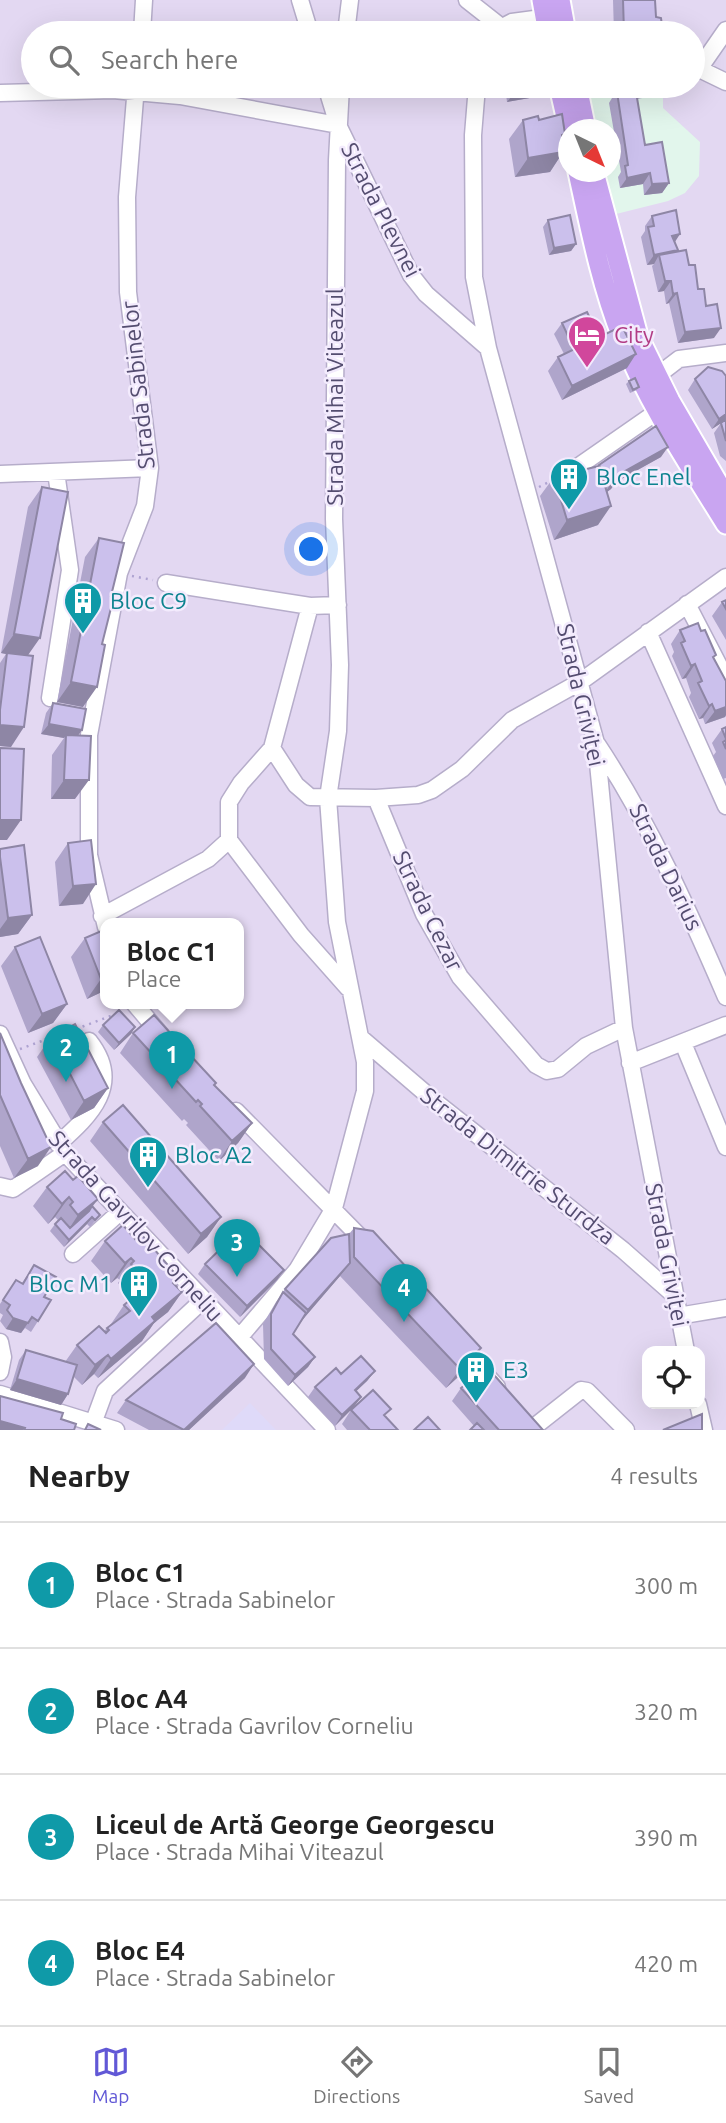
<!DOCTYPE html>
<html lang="en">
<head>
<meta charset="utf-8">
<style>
	body { margin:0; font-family:Ubuntu,sans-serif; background:#f2f2f2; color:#222 }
	.controls { position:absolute; right:21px; bottom:21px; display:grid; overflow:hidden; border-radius:14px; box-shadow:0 7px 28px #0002 }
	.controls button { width:63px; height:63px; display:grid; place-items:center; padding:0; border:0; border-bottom:2px solid #e0e0e0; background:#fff; color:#222; font:35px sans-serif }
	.compass { position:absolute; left:558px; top:119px; width:63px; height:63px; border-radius:50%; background:#fff; box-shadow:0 7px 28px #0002; rotate:137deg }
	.you { position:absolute; left:312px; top:550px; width:24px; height:24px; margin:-18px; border:5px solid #fff; border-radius:50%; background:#1a73e8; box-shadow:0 0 0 10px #1a73e833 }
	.badge { display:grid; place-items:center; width:46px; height:46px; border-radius:50%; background:#6158d6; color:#fff; font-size:23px; font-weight:700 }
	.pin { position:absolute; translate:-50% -58px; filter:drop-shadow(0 2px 4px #0008) }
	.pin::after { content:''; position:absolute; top:37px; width:24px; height:21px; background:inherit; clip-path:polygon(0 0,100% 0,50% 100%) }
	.popup { position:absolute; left:100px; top:918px; width:144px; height:91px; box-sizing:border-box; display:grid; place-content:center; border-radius:14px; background:#fff; filter:drop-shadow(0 2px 5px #0005); font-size:23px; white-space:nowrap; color:#767676 }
	.popup b { font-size:26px; color:#222 }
	.popup::after { content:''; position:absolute; left:50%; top:100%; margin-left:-14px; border:14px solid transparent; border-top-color:#fff }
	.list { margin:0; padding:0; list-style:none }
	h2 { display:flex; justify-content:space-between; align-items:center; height:91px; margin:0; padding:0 28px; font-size:30px }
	h2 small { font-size:23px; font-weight:400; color:#767676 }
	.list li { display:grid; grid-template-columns:46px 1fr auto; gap:21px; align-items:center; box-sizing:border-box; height:126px; padding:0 28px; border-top:2px solid #e0e0e0 }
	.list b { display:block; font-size:26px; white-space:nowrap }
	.list p { margin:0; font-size:23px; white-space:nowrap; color:#767676 }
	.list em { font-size:23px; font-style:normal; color:#767676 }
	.icon { flex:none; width:38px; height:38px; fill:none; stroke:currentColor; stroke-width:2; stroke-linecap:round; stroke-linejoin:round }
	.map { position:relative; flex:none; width:726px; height:1430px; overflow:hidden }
	.search { position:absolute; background:#fff; box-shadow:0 7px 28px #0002; left:21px; right:21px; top:21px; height:77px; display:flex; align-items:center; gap:18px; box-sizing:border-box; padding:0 24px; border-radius:38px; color:#767676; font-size:26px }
	.sheet { height:595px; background:#fff }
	nav { display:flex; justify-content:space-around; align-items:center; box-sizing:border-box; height:98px; border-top:2px solid #e0e0e0; background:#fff; font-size:19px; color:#767676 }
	nav a { display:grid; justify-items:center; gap:4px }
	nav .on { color:#6158d6 }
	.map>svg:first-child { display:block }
</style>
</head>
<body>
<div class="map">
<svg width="726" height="1430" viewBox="0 0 726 1430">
	<rect width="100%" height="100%" fill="#efe5fa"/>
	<!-- residential -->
	<path fill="#e3d8f2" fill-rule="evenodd" d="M0,0H726V1430H0ZM33,33H693V86H33ZM568,130H610V172H568ZM106,923H238V1003H106ZM647,1351H700V1404H647Z"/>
	<!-- commercial -->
	<path fill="#dfdaf9" d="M250,1403L276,1430H222Z"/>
	<!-- education -->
	<path fill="#e2f6ec" d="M584,86H668L663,94V108L700,142L699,176L685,193L668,201L608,216L599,172H610V130L592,129Z"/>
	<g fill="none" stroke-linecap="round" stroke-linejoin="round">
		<defs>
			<path id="minor" d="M300,0L310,33
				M467,0L500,26
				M142,33L144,0
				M346,33L350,0
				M491,33L512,22L557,16
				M693,66L726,82
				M699,69L726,30
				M326,86L338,125L411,275L426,294L488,348
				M477,86L473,135L474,277L488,348L596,743L624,1028L686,1351
				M0,93L113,90L180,96L338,125
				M649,382L679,359L726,353
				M0,474L150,468
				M588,488L576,468L658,411
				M166,583L310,606L338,605
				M687,604L726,679
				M648,632L726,806
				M50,698L70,570L56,472
				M597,744C650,824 688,909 726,997
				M272,748L296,785L310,797L376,798L418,795L432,790L462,769L512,720L580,682L726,577
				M376,798L424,914L460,977L536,1065L547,1071L558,1069L586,1046L624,1028
				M229,840L301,935L348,988
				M102,916L208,859L229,840V802L241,783L272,748L310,606
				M106,927L89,855V735L119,573L145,506L150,468L128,292L127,197L136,86
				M134,1003L161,1035
				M0,1034L23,1084L65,1153L327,1430
				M361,1038L438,1104L623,1250L674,1295
				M683,1043L726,1147
				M630,1063L726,1025
				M236,1111L367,1244
				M58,1144C91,1115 123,1084 89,1041
				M0,1186L13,1189L65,1153
				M73,1254L120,1212
				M678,1316L726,1308
				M238,1339L297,1270L334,1208L365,1091V1062L337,922L328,798L338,731L340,665L334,519L337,160L341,86
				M0,1342L3,1357L0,1372
				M458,1344L497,1387
				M0,1394L116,1430
				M698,1404L704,1430
				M94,1421L105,1391L202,1301
				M534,1427L581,1390L587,1391L626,1430"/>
			<path id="major" d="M542,0L548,33
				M560,0L566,33
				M559,86L569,130
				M577,86L586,130
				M578,172C590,227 601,284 622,337C648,403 689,464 726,524
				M594,172L638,336L670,401L726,497"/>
		</defs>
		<!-- minor casing -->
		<use href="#minor" stroke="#b6adca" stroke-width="19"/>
		<!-- major casing -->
		<use href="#major" stroke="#fff" stroke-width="23"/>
		<!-- path -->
		<path stroke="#aea3d1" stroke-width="2.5" stroke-dasharray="2 5" stroke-linecap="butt" d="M539,487L551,481
			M132,576L153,580
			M76,1029L116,1014
			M20,1049L50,1038"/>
		<!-- minor -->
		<use href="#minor" stroke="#fff" stroke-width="16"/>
		<!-- major -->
		<use href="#major" stroke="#c9a5f1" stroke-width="19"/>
	</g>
	<!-- wall -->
	<path fill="#afa5cb" d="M613,0H655L656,17L663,33H614Z
		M505,86H554L547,95L507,102Z
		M610,86H668L663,94L637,99L645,145L669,183L662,193L644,195L643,184L620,188L618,177L621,172L609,103L612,98Z
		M523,120H539L565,134L562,138L563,152L550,172L515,177L509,139Z
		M652,216L675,242L678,250L676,252L689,265L698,289L706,306L714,338L678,343L669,303L666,304L664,291L658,292L652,266L654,264L647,265L641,237L645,231V226Z
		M548,220L576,244L571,251L549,255L543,227Z
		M562,323L599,337L627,368L562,400L548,371L558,357L564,354L554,334Z
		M726,376V461L720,456L714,433L721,423L712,429L688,390L695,379Z
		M629,381L639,387L637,390L630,393L626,384Z
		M661,457L616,482L611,489L607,492L598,525L554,540L540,496L554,477L598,466Z
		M42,487L28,656L11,747L0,746V663L6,654L1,653L28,507Z
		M99,538L83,707L57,702L85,557Z
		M726,600V640L712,616L722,602Z
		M680,630L701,631L716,655L714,658L726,681V715L725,717L705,724L703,718L699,719L689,697L691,693L686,678L682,679L672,656L674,652L671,644Z
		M53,703L78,735L75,799H51L52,755L64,738L41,734L46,713Z
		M726,727V778L723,779L713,756L716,752L712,743L722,729Z
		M68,843L83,904L59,906L55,862Z
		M0,849L32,915L18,934L0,937Z
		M85,938L106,990L87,999L71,957Z
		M15,947L67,1004L53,1023L28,1033L1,966Z
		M103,1025L135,1027L131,1034L114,1050L98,1032Z
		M0,1033L38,1166L14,1178L0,1146Z
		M133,1033L180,1049L214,1086L252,1123L238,1143L219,1161L186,1125L188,1123L184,1119L182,1121L120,1053Z
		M51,1037L108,1088L94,1108L71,1120L37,1057Z
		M103,1122L221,1217L207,1237L188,1254L90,1141Z
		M47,1187L92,1206L100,1215L90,1227L87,1224L64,1247L50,1231L58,1220L55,1217L48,1224L33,1206Z
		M354,1228L468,1368L446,1388L340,1276L302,1320L293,1334L315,1357L308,1367L288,1386L264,1359L263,1324L276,1302L285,1289L349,1234Z
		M105,1241L174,1284L182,1292L168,1312L154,1323L142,1341L98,1378L94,1374L82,1385L73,1376L68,1394L61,1405L10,1390L19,1360L26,1350L65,1362L77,1345L104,1331L111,1324L124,1305L131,1299L118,1283L120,1280L117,1278L111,1283L91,1261Z
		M205,1264L284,1270L277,1280L240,1317L198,1274Z
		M34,1265L38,1321L31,1332L25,1328L21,1333L6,1329L0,1321L3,1315L0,1313V1304L16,1280L22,1283Z
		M375,1371L367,1381L356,1391L361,1397L335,1426L308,1397L315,1387L341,1374Z
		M245,1378L189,1430H149L117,1413L126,1400Z
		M461,1388L543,1430H470L474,1426L452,1401Z
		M351,1410L386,1417L398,1430H347L342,1424Z"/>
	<!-- shaded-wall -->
	<path fill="#8e86a5" d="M549,86H554L547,95L507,102L515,92Z
		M668,87L663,94L628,100L633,93Z
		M565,134L552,153L563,152L550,172L515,177L528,158Z
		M650,173L643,184L620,188L627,178Z
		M669,183L662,193L644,195L652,184Z
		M680,234L673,245L672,236Z
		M576,244L571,251L549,255L554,248Z
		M678,250L671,260L659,255L654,264L647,265L654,255Z
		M665,281H671L664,291L658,292Z
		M677,293L669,303L666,304L673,294Z
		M721,328L714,338L678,343L685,332Z
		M636,354L627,368L562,400L572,386Z
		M726,414V420L712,429L719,419Z
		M668,447L661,457L616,482L611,489L604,494L616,476Z
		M611,506L598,525L554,540L567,520Z
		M14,634L40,638L26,658L1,653Z
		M695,664L686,678L682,679L691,666Z
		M71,682L97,687L83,707L57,702Z
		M712,704L703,718L699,719L709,706Z
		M726,704V715L725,717L705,724L715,711Z
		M49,724L82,730L75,740L66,735L64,738L41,734Z
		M0,725L24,727L11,747L0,746Z
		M64,780H89L75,799H51Z
		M0,820H21L7,840H0Z
		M96,884L83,904L59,906L73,886Z
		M32,915L18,934L0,937V929L8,918Z
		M106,977V990L87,999L101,979Z
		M67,1004L53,1023L28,1033L42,1014Z
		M135,1027L131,1034L114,1050L119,1043Z
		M108,1088L94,1108L71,1120L84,1101Z
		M252,1123L238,1143L219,1161L232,1141Z
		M51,1147L38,1166L14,1178L28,1159Z
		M69,1197L55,1217L48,1224L62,1204Z
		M98,1199L84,1218L65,1235L78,1215Z
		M92,1217L87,1224L64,1247L69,1240Z
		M221,1217L207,1237L188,1254L201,1234Z
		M131,1258L117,1278L111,1283L125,1263Z
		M350,1263L340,1276L299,1324L308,1310Z
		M284,1270L277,1280L240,1317L247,1306Z
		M182,1292L168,1312L154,1323L142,1341L98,1378L111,1359L152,1317Z
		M13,1318L28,1323L21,1333L6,1329Z
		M481,1348L468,1368L446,1388L460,1369Z
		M108,1355L94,1374L82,1385L95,1365Z
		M315,1357L308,1367L288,1386L295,1375Z
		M254,1364L245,1378L189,1430H184Z
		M375,1371L367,1381L347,1400L355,1390Z
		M17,1379L68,1394L61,1405L10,1390Z
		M361,1397L354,1407L335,1426L342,1415Z
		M0,1421L25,1428L23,1430H0Z"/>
	<!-- building -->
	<path fill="#cbc0ec" stroke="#8e86a5" stroke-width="2" d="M623,0H655L656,17L661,18L663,33L624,32Z
		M514,86H549L515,92Z
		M619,86H635L645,145L662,142L669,183L652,184L650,173L627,178L625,166L628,165L617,92L620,91Z
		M635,86H668V87L636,93Z
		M562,114L565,134L562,135L563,152L528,158L523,120L538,116L539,120Z
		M676,210L680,234L672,236L678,250L654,255L648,227L654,226L652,216Z
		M570,215L576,244L554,248L548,220Z
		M686,250L689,265H695L698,289H704L706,306L717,304L721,328L685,332L677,293L673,294L671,281H665L659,255Z
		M587,312L599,337L574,349L562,323Z
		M622,326L636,354L572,386L558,357Z
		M708,367L722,371L726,376V414L719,419L695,379Z
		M635,378L639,387L633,390L629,381Z
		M726,419V441L721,423Z
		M656,426L668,447L616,476L618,479L611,484L599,465Z
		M599,466L611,506L567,520L554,477Z
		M42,487L68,492L40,638L14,634Z
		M99,538L124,543L111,596H114L102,644L105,645L97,687L71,682Z
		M726,600V609L722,602Z
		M698,623L701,631L705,630L716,655L713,657L726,681V707L715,711L712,704L709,706L698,683L702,681L695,664L691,666L681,643L685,641L680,630Z
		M7,653L33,656L24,727L0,725V710Z
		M53,703L86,709L82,730L49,724Z
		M726,727V739L722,729Z
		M66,735L91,736L89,780H64Z
		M726,740V749L723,742Z
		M0,748L24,749L21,820H0Z
		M91,840L96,884L73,886L68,843Z
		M24,845L32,915L8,918L0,857V849Z
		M106,929V977L101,979L85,938Z
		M40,937L67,1004L42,1014L15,947Z
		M119,1010L135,1027L119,1043L103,1025Z
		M154,1015L182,1046L180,1048L187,1056L190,1055L216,1083L214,1085L252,1123L232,1141L200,1106L202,1104L198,1100L196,1102L133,1033Z
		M75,1024L108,1088L84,1101L51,1037Z
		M0,1033L21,1083L51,1147L28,1159L0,1095Z
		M123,1105L221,1217L201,1234L103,1122Z
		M65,1171L73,1180L78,1176L98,1199L78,1215L70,1205L73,1202L69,1197L62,1204L47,1187Z
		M92,1206L100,1215L95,1220L92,1217L69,1240L55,1224L61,1218L70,1228L89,1211Z
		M123,1225L135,1239L141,1234L179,1278L173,1283L182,1292L152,1317L155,1321L111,1359L108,1355L95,1365L77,1345L99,1326L106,1333L109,1330L107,1328L130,1311L124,1305L146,1286L151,1291L157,1286L151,1279L147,1282L131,1264L134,1261L131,1258L125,1263L105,1241Z
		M242,1228L284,1270L247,1306L205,1264Z
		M354,1228L373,1231L481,1348L460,1369L354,1257Z
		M349,1234L350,1263L308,1310L285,1289L331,1238Z
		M34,1265L56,1277L44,1297L51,1300L38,1321L32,1317L28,1323L13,1318L7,1310L10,1305L3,1300L16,1280L23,1284Z
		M283,1292L306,1313L293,1334L315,1357L295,1375L271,1349V1314Z
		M216,1323L254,1364L184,1430L126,1400Z
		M26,1350L77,1365L68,1394L17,1379Z
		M361,1356L375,1371L355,1390L361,1397L342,1415L315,1387L336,1368L341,1374Z
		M487,1367L543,1430H499L461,1388Z
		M373,1390L391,1409L384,1415L398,1430H370L351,1410Z
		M0,1396L63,1413L61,1419L76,1424L74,1430H24L25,1428L0,1421Z
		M702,1414V1430H663Z
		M428,1417L440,1430H414Z
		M477,1423L484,1430H470Z
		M88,1424L101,1430H85Z"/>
	<!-- icons -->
	<defs>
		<symbol id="hotel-pin" viewBox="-11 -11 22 30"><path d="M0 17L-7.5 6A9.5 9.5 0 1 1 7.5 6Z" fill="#d1479c" stroke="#f3ebfd"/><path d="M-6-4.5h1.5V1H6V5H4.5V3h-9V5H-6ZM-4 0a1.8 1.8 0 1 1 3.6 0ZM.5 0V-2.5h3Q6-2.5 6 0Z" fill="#fff"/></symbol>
		<symbol id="building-pin" viewBox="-11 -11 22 30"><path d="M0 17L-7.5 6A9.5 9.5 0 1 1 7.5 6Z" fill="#0f9aa8" stroke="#f3ebfd"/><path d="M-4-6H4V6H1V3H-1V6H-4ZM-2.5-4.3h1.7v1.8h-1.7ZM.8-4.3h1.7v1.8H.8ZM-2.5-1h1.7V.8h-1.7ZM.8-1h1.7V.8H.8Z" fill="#fff"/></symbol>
	</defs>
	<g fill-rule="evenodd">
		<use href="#hotel-pin" x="565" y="313" width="44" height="60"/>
		<use href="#building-pin" x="547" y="455" width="44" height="60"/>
		<use href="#building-pin" x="61" y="579" width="44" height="60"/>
		<use href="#building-pin" x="126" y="1133" width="44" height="60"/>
		<use href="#building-pin" x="117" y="1262" width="44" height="60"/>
		<use href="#building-pin" x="454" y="1348" width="44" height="60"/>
	</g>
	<g text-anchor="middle" stroke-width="5" stroke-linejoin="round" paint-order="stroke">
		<!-- street labels -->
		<g font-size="23" fill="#544d70" stroke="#f3ebfd">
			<text transform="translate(381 210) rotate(63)" y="8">Strada Plevnei</text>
			<text transform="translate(138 385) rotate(-96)" y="8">Strada Sabinelor</text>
			<text transform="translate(335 397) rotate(-90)" y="8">Strada Mihai Viteazul</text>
			<text transform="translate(581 695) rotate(77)" y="8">Strada Griviței</text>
			<text transform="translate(666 867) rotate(64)" y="8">Strada Darius</text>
			<text transform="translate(428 911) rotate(64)" y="8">Strada Cezar</text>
			<text transform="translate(518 1166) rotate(38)" y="8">Strada Dimitrie Sturdza</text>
			<text transform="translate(136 1226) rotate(48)" y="8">Strada Gavrilov Corneliu</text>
			<text transform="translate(667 1255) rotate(79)" y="8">Strada Griviței</text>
		</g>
		<!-- hotel labels -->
		<g font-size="23" fill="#b23c85" stroke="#f3ebfd" text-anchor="start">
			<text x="614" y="343">City</text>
		</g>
		<!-- culture labels -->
		<g font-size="23" fill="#0d838f" stroke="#f3ebfd" text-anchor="start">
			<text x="596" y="485">Bloc Enel</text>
			<text x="110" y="609">Bloc C9</text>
			<text x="175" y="1163">Bloc A2</text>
			<text x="112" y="1292" text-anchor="end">Bloc M1</text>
			<text x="503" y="1378">E3</text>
		</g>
	</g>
</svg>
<div class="controls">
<button><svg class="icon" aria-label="locate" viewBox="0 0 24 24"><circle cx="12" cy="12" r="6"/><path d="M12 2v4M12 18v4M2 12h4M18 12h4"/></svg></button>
</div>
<svg class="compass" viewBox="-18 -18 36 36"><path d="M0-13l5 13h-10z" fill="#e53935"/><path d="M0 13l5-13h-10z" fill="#767676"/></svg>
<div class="you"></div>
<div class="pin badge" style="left:172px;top:1089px;background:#0f9aa8">1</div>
<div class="popup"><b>Bloc C1</b>Place</div>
<div class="pin badge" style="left:66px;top:1082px;background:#0f9aa8">2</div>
<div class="pin badge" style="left:237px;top:1277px;background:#0f9aa8">3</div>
<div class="pin badge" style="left:404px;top:1322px;background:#0f9aa8">4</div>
<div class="search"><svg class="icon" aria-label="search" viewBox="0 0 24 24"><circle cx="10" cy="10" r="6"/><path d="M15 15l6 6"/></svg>Search here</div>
</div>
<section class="sheet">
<h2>Nearby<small>4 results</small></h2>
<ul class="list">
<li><span class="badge" style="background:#0f9aa8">1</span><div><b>Bloc C1</b><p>Place · Strada Sabinelor</p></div><em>300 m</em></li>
<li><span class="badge" style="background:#0f9aa8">2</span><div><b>Bloc A4</b><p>Place · Strada Gavrilov Corneliu</p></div><em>320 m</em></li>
<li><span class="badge" style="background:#0f9aa8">3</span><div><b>Liceul de Artă George Georgescu</b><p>Place · Strada Mihai Viteazul</p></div><em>390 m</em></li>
<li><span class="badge" style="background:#0f9aa8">4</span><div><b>Bloc E4</b><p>Place · Strada Sabinelor</p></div><em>420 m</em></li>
</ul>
</section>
<nav>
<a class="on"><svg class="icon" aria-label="map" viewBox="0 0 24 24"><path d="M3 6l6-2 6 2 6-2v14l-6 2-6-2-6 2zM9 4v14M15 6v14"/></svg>Map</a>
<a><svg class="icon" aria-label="directions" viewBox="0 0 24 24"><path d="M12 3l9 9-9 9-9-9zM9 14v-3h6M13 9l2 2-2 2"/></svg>Directions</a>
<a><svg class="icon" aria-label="saved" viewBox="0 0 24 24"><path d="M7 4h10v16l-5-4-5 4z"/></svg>Saved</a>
</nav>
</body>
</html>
